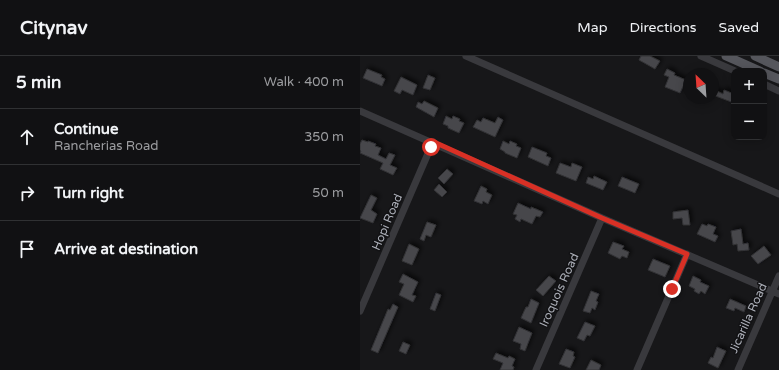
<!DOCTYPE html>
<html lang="en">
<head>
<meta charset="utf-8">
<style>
	body { margin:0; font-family:"Varela Round",sans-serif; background:#1e1f21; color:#f1f3f6 }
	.controls { position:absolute; right:12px; top:12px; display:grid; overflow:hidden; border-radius:8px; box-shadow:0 2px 10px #0003 }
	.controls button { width:36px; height:36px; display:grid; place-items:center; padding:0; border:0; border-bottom:1px solid #303133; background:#111113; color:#f1f3f6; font:20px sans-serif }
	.compass { position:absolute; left:323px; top:12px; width:36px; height:36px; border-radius:50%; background:#111113; box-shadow:0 2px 10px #0003; rotate:335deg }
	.stop { position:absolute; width:12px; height:12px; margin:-9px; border:3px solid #d93025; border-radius:50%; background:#fff }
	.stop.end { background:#d93025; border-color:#fff; box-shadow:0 1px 4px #0008 }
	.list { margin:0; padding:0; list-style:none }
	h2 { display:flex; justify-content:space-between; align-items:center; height:52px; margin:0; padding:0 16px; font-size:17px }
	h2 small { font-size:13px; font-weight:400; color:#9c9da0 }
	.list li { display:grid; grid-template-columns:26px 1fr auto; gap:12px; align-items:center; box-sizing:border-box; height:56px; padding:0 16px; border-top:1px solid #303133 }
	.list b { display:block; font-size:15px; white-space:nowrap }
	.list p { margin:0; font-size:13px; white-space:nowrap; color:#9c9da0 }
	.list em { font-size:13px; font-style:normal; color:#9c9da0 }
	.icon { flex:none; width:22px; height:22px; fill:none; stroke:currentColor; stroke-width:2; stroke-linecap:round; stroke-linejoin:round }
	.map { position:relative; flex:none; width:419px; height:314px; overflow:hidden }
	header { display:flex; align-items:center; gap:24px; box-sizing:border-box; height:56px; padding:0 20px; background:#111113; border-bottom:1px solid #303133 }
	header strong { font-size:19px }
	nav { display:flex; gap:22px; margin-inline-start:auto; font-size:14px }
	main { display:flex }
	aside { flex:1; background:#111113 }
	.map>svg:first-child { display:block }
</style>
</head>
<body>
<header>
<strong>Citynav</strong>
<nav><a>Map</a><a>Directions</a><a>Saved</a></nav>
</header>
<main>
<aside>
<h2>5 min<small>Walk · 400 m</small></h2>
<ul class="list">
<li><svg class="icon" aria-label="ahead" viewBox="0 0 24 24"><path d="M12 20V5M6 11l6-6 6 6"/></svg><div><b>Continue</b><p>Rancherias Road</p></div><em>350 m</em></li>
<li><svg class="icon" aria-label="right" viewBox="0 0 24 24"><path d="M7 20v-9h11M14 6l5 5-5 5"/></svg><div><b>Turn right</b></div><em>50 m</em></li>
<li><svg class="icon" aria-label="arrive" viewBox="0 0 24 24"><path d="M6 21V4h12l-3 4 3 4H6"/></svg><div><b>Arrive at destination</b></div></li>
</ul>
</aside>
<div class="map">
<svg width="419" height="314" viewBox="0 0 419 314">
	<defs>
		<filter id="shadow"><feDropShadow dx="2.5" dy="-2.5" stdDeviation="2" flood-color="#0009"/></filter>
	</defs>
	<rect width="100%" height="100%" fill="#171719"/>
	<!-- building -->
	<path fill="#47474b" stroke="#323235" filter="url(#shadow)" d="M281,0H290L300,5L295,13L279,4Z
		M7,13L22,19L21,21L25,23L22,30L3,22Z
		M307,13L315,17L314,19L326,24L320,37L305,31L309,21L304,19Z
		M68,19L75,22L70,34L63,32Z
		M41,21L57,29L53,39L42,34L40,38L34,35Z
		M353,33L363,38L364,34L374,38V47L353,39Z
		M64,45L78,52L74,61L56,51L58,46L62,48Z
		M86,60L92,63L93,60L100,63L99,65L104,67L99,77L88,72V70L83,68Z
		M138,61L143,64L135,81L113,71L117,64L121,66L123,62L135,67Z
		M2,84L8,86V85L16,88L15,90L21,92L18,99L26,103L29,97L35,99L30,109L37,112L33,119L20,113L23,107L0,97L1,95L0,94V88Z
		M143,85L149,88L150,85L157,88L156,90L161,92L157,102L145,97V96L140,93Z
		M172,91L187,97L186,100L191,102L188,110L168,101Z
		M200,107L211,111L212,107L222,111L216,125L196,117Z
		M87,113L93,118L84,128L78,122Z
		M234,120L247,126L243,134L226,127L228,121L233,123Z
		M262,121L279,128L275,137L258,130Z
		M79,128L87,136L82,141L74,134Z
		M121,130L127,133L126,136L132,139L128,148L123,145L122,148L114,145Z
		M11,139L17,142L11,154L17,158L13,167L0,162Z
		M158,147L171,153V151L183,156L180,161L176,160L172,168L161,163L160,166L155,163L157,159L153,158Z
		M328,154L330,169H323L322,162L313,163V156Z
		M67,166L76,169L71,181L66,179L64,185L60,183Z
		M342,168L347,170L348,168L356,171L353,178L358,180L355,186L337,178Z
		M381,173L383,188L388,187L389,194L378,195L377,188L373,189L371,175Z
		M253,186L264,190L262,193L269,196L267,202L262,200L260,203L248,197Z
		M49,188L59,193L52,209L42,205Z
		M404,190L411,199L398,208L391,200Z
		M293,203L310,210L305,221L288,214Z
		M43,218L58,226L52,239L56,240L53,246L39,239L44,228L39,226Z
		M189,220L196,225L183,240L176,234Z
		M333,220L341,224L340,226L349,230L345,238L341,235L339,238L334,235L335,233L329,230Z
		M231,235L239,238L236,245L238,246L235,254L232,252L230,257L223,255Z
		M76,237L81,239L75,255L70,253Z
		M171,243L179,247L171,267L161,262L166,251H168Z
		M370,243L386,250L384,256L375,252L374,255L366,252Z
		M33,248L38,251L18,297L11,294L28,253L30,254Z
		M225,266L235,270L230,280L227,279L224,285L217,282Z
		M159,271L172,277L165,295L160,293L161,288L153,285Z
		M43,286L50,289L46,298L39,295Z
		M357,291L366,295L358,312L348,307L351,301L353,302Z
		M206,293L214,296L213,300L215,301L210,312L199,308Z
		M136,297L148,302L149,300L155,303L152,310L154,311L153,314H140L143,307L133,303Z
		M231,304L241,309L239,314H226Z"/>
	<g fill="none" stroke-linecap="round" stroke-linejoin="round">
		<!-- minor -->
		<path stroke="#39393d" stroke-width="7" d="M106,0L419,138
			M341,0L375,15
			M404,28L419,35
			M0,55L242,162L419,238
			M0,255L73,86
			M176,314L242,162
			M277,314L327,198
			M378,314L419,220"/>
		<!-- major -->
		<path stroke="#55565c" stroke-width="9" d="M366,0L400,15
			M395,0L419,11
			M404,17L419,23"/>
	</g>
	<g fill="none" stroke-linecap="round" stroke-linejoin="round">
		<!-- route -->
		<path stroke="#d93025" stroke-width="5" d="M71,91L74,86L242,162L327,198L312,233"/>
	</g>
	<g text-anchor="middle" stroke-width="3" stroke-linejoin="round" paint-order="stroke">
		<!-- street labels -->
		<g font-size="12" fill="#abaeb7" stroke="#121214">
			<text transform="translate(27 166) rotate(-67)" y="4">Hopi Road</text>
			<text transform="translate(199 234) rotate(-66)" y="4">Iroquois Road</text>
			<text transform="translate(388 262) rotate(-66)" y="4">Jicarilla Road</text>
		</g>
	</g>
</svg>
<div class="controls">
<button>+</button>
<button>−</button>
</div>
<svg class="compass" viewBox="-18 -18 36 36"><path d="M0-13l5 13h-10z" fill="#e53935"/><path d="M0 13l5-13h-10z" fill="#9c9da0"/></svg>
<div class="stop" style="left:71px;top:91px"></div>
<div class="stop end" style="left:312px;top:233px"></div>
</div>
</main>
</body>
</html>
